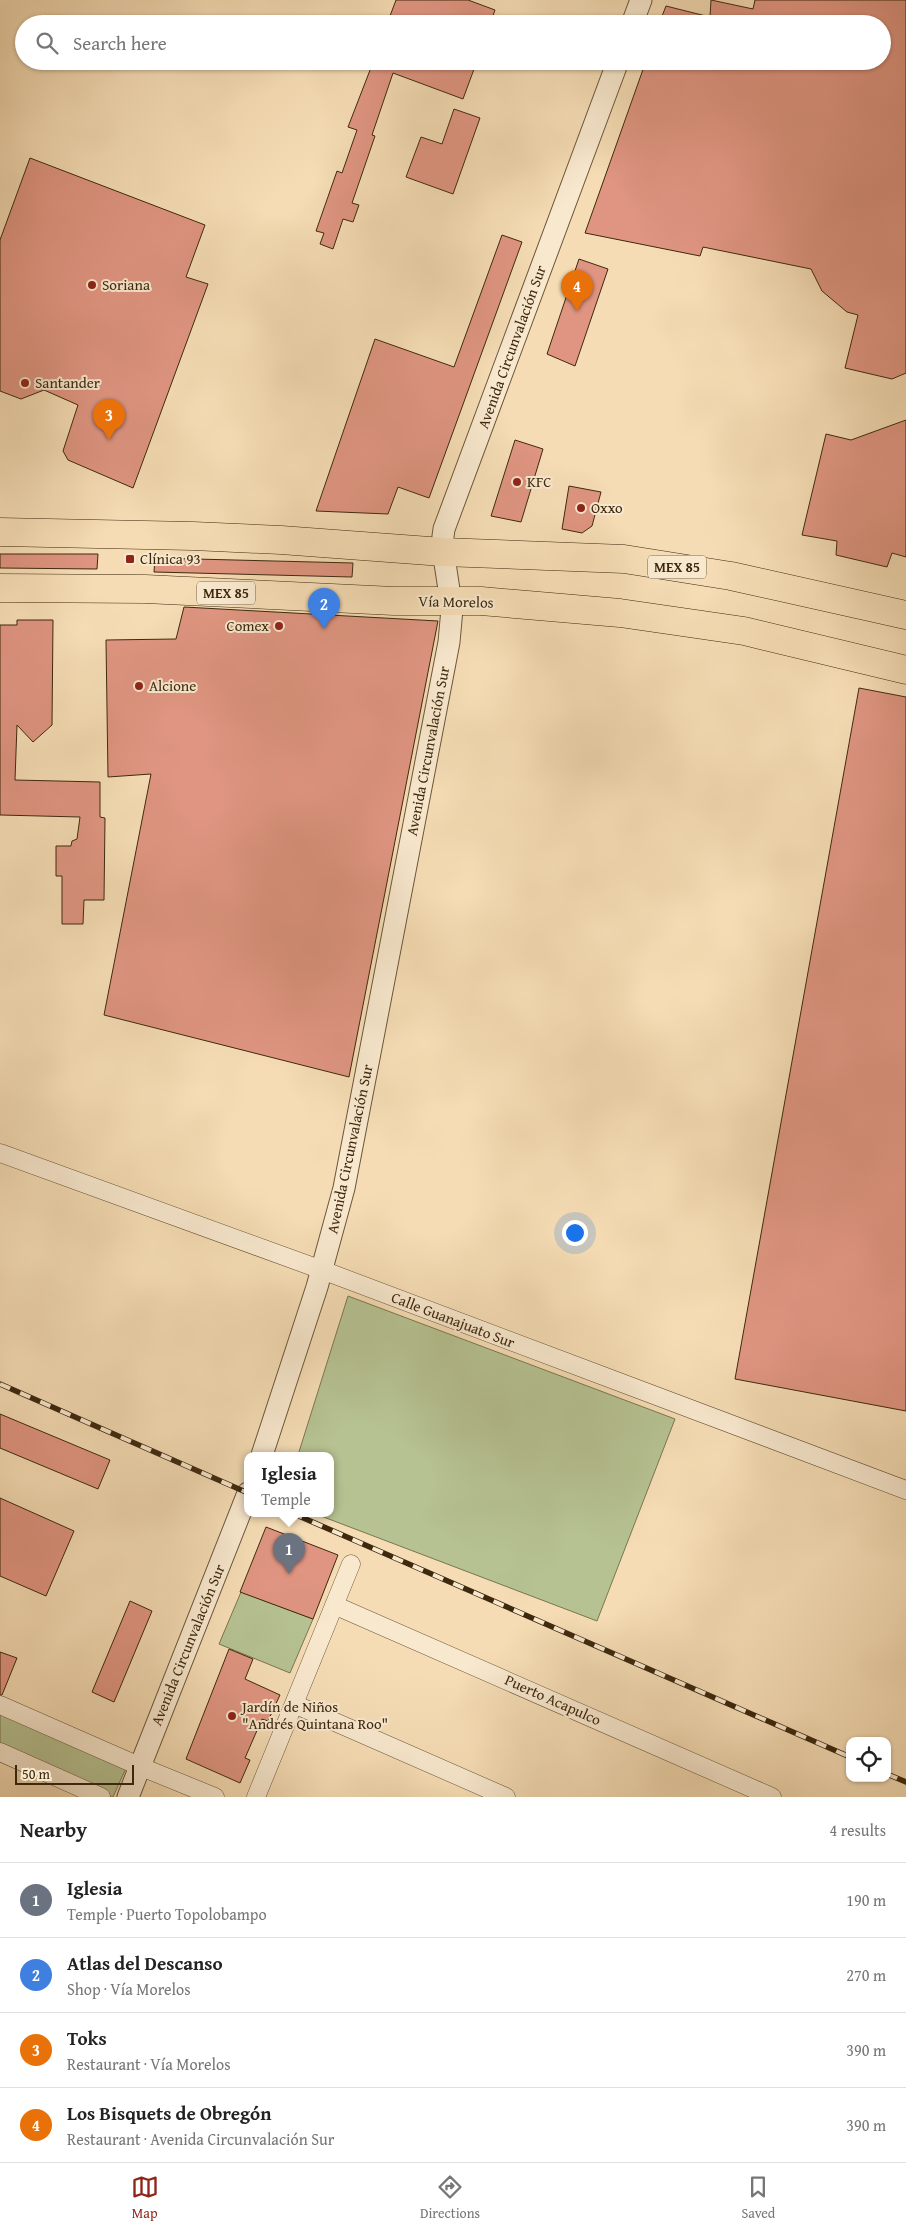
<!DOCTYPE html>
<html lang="en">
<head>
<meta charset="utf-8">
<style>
	body { margin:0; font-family:"Gentium Book Plus",serif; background:#f2f2f2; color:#222 }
	.controls { position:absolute; right:15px; bottom:15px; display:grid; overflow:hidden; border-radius:10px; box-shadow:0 1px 4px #0004 }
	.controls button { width:45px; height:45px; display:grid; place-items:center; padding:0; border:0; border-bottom:1px solid #e0e0e0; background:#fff; color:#222; font:25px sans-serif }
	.scale { position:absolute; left:15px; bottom:12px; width:119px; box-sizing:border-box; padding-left:5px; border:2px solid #3e290f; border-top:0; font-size:14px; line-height:18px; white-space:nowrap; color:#3e290f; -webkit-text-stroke:4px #f8e8ce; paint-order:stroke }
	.you { position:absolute; left:574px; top:1232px; width:18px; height:18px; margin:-12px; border:4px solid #fff; border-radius:50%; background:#1a73e8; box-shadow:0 0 0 8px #1a73e833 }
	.badge { display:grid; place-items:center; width:32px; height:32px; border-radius:50%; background:#8f2418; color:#fff; font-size:16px; font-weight:700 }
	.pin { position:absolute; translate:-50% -41px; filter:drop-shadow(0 1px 2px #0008) }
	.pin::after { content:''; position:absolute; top:26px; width:18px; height:15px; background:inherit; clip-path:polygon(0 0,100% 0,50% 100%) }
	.popup { position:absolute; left:244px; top:1452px; width:90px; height:65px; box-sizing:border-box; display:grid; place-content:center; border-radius:10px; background:#fff; filter:drop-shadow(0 1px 4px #0005); font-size:16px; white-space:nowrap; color:#767676 }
	.popup b { font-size:19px; color:#222 }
	.popup::after { content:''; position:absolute; left:50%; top:100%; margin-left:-10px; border:10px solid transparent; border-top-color:#fff }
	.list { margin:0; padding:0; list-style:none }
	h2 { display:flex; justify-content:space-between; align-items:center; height:65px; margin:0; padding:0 20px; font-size:21px }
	h2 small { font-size:16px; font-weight:400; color:#767676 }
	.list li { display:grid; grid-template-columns:32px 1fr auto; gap:15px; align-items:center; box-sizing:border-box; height:75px; padding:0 20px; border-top:1px solid #e0e0e0 }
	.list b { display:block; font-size:19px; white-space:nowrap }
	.list p { margin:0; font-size:16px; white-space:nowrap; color:#767676 }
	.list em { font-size:16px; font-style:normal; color:#767676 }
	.icon { flex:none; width:28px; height:28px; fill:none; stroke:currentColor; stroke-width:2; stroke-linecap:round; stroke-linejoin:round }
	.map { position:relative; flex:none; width:906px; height:1797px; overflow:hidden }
	.search { position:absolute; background:#fff; box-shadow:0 1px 4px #0004; left:15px; right:15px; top:15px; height:55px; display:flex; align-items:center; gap:12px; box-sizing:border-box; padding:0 18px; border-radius:28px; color:#767676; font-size:19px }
	.sheet { height:365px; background:#fff }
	nav { display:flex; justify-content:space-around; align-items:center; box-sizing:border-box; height:70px; border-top:1px solid #e0e0e0; background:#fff; font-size:14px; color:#767676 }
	nav a { display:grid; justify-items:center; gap:2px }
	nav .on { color:#8f2418 }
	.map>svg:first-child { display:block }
</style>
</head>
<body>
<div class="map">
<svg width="906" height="1797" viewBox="0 0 906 1797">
	<rect width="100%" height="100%" fill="#f5dcb4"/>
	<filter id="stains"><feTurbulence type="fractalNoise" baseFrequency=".004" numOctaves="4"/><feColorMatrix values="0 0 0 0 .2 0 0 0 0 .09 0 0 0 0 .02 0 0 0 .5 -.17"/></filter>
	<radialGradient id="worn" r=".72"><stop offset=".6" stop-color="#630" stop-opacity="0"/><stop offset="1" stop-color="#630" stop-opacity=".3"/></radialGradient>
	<!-- green -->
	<path fill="#b6c292" stroke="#7a7650" d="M348,1296L675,1419L597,1621L313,1513H330V1455H298Z
		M241,1592L313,1619L290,1673L219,1644Z
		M0,1712L126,1768L113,1797H108L0,1750Z"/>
	<!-- building -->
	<path fill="#df9581" stroke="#3e290f" d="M396,0H468L495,10L490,24H387Z
		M711,0L753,9L755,0H906V373L892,379L845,368L858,315L847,312L822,291L811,269L703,247L700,256L585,233L646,61H882V24H659L666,6L710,17Z
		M365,61H477L463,99L393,73L372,135L375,136L352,203L359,205L353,222L343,219L333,249L320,244L324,233L316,231L337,171L342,173L357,130L348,127L372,65Z
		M454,109L480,118L453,194L406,177L421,137L442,144Z
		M30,158L205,225L186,277L208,284L133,488L68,460L63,451L78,405L44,390L21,399L0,391V240Z
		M502,235L522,242L429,498L398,487L388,514L316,511L375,339L454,367Z
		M579,259L608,269L575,366L547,354Z
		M906,420V557L892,553L887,567L836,555L837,541L802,535L826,434L851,440Z
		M515,440L543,449L521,522L491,516Z
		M569,486L601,492L592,526L582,533L562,529Z
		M0,554H98L97,569L0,568Z
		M155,558L353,563L352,577L154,572Z
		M184,607L438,621L349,1077L104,1015L151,774L108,777L106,640L176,639Z
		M17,620H53L52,725L33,742L17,725L15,780L100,782V817L105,818L104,900H84L83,924H62V876H56V846H71L72,841L77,839L80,817L0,815V625H17Z
		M859,688L906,697V1411L735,1379Z
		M0,1414L110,1460L98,1489L0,1448Z
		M0,1498L74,1531L46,1596L0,1576Z
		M266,1527L338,1555L313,1619L240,1592Z
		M130,1601L152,1611L114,1702L92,1692Z
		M229,1649L253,1659L245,1679L280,1695L268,1721L262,1719L245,1758L250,1760L240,1783L186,1759Z
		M0,1652L17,1658L2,1695H0Z"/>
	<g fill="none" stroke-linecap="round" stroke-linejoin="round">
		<defs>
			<path id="minor" d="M0,1153L322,1270L906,1490
				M334,1605L772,1797
				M294,1704L506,1797
				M0,1705L139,1766L215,1797
				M0,1752L101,1797
				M256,1797L351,1564"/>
			<path id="tertiary" d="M632,24L641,0
				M262,1455L317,1287L344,1188L449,642L452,609L442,544L444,529L618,61
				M128,1797L248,1493"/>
			<path id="primary" d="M0,532L193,536L281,540L443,552L624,559L731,576L906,615
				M0,588L145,589L394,601H481L620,613L744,631L906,670"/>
		</defs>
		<!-- minor casing -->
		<use href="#minor" stroke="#6c5638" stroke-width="19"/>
		<!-- tertiary casing -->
		<use href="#tertiary" stroke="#6c5638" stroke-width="23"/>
		<!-- primary casing -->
		<use href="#primary" stroke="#3e290f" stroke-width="29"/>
		<!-- minor -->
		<use href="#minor" stroke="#f8e8ce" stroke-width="18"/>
		<!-- tertiary -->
		<use href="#tertiary" stroke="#f8e8ce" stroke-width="21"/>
		<!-- primary -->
		<use href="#primary" stroke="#f5dcb4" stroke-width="28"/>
		<defs>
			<path id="rail" d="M0,1384L248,1493
				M292,1513L850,1757
				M887,1774L906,1782"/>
		</defs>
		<!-- rail casing -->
		<use href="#rail" stroke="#3e290f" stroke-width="5.5"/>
		<!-- rail -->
		<use href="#rail" stroke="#f8e8ce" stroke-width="4" stroke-dasharray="11" stroke-linecap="butt"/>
	</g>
	<!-- markers -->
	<g fill="#8f2418" stroke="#f8e8ce" stroke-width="2">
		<circle cx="92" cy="285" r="5"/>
		<circle cx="25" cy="383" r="5"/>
		<circle cx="517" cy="482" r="5"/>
		<circle cx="581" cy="508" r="5"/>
		<rect x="125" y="554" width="10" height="10" rx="2.5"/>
		<circle cx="279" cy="626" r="5"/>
		<circle cx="139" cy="686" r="5"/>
		<circle cx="232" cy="1716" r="5"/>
	</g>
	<g text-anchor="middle" stroke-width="4" stroke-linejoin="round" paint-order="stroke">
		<!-- shield labels -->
		<g fill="#f8e8ce" stroke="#766248" stroke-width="1">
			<rect x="648" y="555.5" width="58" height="23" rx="4"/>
			<rect x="197" y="581.5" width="58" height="23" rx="4"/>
		</g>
		<g font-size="14" font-weight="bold" fill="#3e290f">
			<text x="677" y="572">MEX 85</text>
			<text x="226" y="598">MEX 85</text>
		</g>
		<!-- poi labels -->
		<g font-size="15" fill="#3e290f" stroke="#f8e8ce" text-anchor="start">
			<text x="102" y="290">Soriana</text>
			<text x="35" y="388">Santander</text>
			<text x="527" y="487">KFC</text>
			<text x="591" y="513">Oxxo</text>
			<text x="140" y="564">Clínica 93</text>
			<text x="269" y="631" text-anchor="end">Comex</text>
			<text x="149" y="691">Alcione</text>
			<text x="242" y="1712">Jardín de Niños<tspan x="242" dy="17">"Andrés Quintana Roo"</tspan></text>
		</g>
		<!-- street labels -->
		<g font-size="15" fill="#3e290f" stroke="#f8e8ce">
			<text transform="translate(512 347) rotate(-70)" y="5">Avenida Circunvalación Sur</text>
			<text transform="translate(456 602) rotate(1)" y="5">Vía Morelos</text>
			<text transform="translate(428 751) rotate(-79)" y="5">Avenida Circunvalación Sur</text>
			<text transform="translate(350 1149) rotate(-78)" y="5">Avenida Circunvalación Sur</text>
			<text transform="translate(453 1320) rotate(21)" y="5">Calle Guanajuato Sur</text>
			<text transform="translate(188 1645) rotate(-68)" y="5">Avenida Circunvalación Sur</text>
			<text transform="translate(553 1700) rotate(24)" y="5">Puerto Acapulco</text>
		</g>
	</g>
	<rect width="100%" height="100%" filter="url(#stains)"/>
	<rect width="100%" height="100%" fill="url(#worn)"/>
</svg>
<div class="controls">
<button><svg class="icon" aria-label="locate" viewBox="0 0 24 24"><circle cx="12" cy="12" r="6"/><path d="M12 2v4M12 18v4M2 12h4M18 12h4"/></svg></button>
</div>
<div class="scale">50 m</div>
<div class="you"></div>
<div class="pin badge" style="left:289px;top:1574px;background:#6b7280">1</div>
<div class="popup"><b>Iglesia</b>Temple</div>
<div class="pin badge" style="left:324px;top:629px;background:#3f7fe0">2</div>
<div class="pin badge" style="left:109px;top:440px;background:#e8710a">3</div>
<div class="pin badge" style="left:577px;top:311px;background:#e8710a">4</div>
<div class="search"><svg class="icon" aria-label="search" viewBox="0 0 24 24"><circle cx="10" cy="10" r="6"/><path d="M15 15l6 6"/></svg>Search here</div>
</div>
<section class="sheet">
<h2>Nearby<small>4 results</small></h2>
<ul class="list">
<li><span class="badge" style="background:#6b7280">1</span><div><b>Iglesia</b><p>Temple · Puerto Topolobampo</p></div><em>190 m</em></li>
<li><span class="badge" style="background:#3f7fe0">2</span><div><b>Atlas del Descanso</b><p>Shop · Vía Morelos</p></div><em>270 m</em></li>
<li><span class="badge" style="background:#e8710a">3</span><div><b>Toks</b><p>Restaurant · Vía Morelos</p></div><em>390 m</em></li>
<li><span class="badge" style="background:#e8710a">4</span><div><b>Los Bisquets de Obregón</b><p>Restaurant · Avenida Circunvalación Sur</p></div><em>390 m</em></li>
</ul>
</section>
<nav>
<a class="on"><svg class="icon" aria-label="map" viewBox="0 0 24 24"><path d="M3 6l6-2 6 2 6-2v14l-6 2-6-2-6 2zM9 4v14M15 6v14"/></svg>Map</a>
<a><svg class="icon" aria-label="directions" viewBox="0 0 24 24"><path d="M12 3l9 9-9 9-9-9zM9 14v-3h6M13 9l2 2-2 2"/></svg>Directions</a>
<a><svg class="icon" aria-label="saved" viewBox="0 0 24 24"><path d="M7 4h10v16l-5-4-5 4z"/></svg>Saved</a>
</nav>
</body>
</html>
